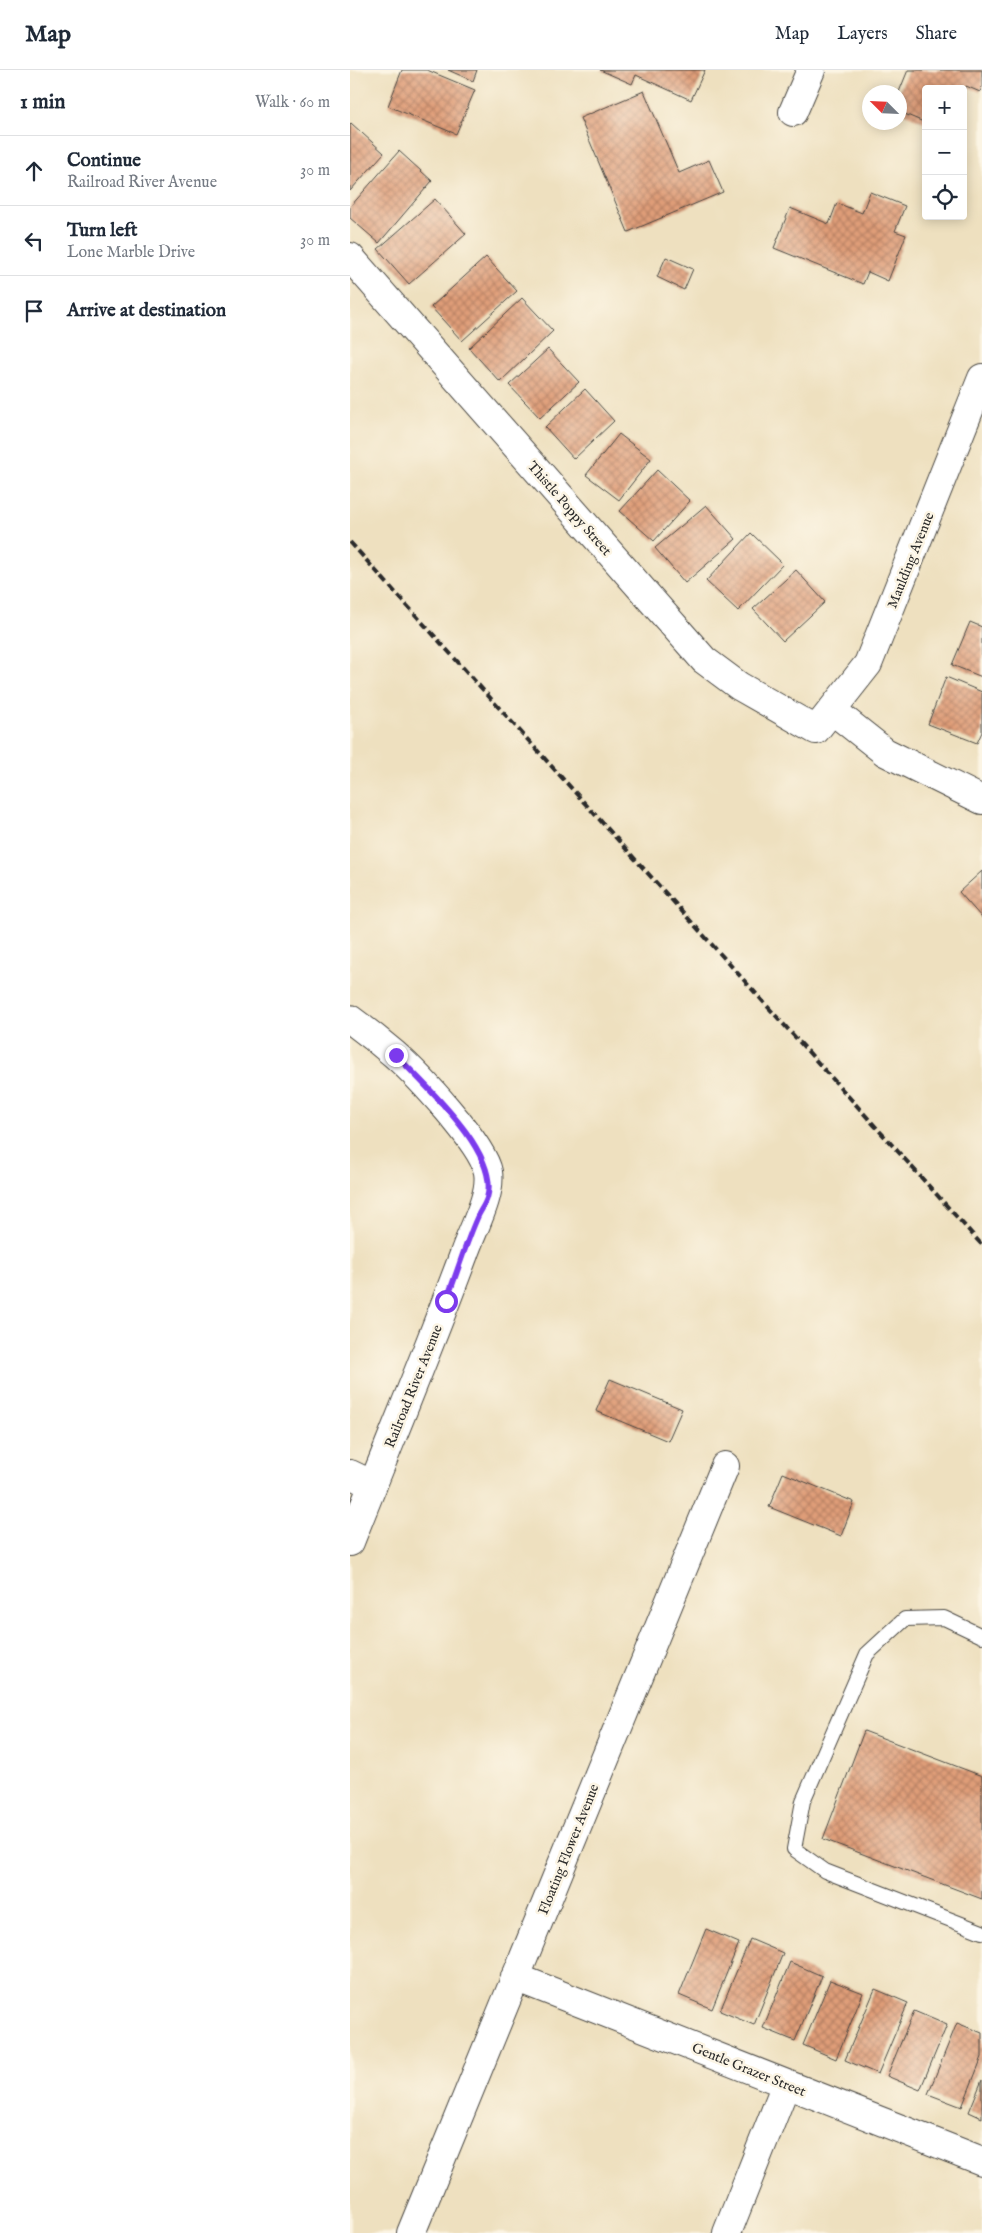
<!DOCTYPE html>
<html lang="en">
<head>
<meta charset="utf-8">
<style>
	body { margin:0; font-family:"IM FELL English",serif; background:#f2f2f3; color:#1f2937 }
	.controls { position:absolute; right:15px; top:15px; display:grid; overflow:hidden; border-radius:5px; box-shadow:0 2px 12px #0003 }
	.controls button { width:45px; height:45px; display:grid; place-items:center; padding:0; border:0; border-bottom:1px solid #e0e1e3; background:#fff; color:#1f2937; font:25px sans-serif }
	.compass { position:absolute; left:512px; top:15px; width:45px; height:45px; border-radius:50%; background:#fff; box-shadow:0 2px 12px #0003; rotate:294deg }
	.stop { position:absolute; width:15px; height:15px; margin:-11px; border:4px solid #7c3aed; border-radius:50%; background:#fff }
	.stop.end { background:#7c3aed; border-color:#fff; box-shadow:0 1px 5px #0008 }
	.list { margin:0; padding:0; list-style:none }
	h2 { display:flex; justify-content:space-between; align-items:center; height:65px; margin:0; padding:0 20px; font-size:21px }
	h2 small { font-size:16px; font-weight:400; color:#747a83 }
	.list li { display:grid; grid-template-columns:32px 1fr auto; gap:15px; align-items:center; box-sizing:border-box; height:70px; padding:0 20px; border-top:1px solid #e0e1e3 }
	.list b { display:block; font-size:19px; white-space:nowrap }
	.list p { margin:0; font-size:16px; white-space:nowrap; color:#747a83 }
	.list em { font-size:16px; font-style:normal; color:#747a83 }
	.icon { flex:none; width:28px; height:28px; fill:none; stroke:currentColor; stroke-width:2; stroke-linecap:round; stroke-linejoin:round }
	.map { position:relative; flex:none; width:632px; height:2163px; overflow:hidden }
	header { display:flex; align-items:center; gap:30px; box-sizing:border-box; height:70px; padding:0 25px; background:#fff; border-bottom:1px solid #e0e1e3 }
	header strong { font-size:24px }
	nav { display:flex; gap:28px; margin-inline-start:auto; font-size:18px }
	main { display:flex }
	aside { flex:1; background:#fff }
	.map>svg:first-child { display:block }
</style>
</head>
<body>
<header>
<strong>Map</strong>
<nav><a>Map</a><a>Layers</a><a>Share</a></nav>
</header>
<main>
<aside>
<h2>1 min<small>Walk · 60 m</small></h2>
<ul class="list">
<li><svg class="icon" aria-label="ahead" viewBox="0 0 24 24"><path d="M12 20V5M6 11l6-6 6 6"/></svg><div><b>Continue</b><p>Railroad River Avenue</p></div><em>30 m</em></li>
<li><svg class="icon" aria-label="left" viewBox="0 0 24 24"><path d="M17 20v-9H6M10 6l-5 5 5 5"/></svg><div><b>Turn left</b><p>Lone Marble Drive</p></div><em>30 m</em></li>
<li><svg class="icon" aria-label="arrive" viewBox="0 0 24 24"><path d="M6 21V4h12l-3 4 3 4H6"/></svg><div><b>Arrive at destination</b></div></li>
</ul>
</aside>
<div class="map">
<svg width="632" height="2163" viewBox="0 0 632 2163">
	<defs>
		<pattern id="building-cross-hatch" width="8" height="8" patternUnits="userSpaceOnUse" patternTransform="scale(1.25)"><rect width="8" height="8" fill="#df9d78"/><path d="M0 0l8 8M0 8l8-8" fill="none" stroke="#b58063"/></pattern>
	</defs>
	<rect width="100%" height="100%" fill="#fcf5e5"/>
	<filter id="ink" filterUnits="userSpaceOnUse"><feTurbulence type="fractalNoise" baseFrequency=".02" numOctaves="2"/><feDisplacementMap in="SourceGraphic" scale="10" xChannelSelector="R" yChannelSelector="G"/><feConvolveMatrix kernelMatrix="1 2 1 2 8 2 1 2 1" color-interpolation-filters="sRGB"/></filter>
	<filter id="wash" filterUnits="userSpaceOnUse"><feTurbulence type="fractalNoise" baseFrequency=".0096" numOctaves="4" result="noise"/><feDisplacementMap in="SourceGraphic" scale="20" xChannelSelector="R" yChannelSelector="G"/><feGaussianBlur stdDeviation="1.12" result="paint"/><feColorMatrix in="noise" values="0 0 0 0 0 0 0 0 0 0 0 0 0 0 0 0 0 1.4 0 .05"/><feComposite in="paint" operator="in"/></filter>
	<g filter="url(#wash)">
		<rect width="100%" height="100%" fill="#eee0bf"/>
		<g id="blocks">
			<!-- building -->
			<path fill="url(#building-cross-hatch)" d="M52,0H77L125,20L106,64L38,36Z
				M98,0H127L123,11Z
				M250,0H355L341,30L286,5L282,14Z
				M558,0H632V17L630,22L616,16L613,23V19H576V53L550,42L549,22Z
				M294,21L329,103L359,90L373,122L278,162L230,48Z
				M1,53L34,83L0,121V54Z
				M49,81L82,111L29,173L0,148V137Z
				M520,122L555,136L545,161L556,165L538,211L518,202L513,214L424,178L440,138L479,154L487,133L512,143Z
				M85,129L116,164L59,214L28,179Z
				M136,187L167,221L112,271L81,237Z
				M316,187L343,199L334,220L307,207Z
				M172,228L203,261L150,312L119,278Z
				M198,279L229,312L190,348L159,315Z
				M235,319L264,351L224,389L195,357Z
				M269,364L301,389L269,430L236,405Z
				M307,400L340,431L304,471L270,441Z
				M356,435L386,469L335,513L305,478Z
				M401,463L433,494L388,541L356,511Z
				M446,500L475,532L433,571L403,539Z
				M620,552L632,557V607L602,595Z
				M596,607L632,622V662L627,673L578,654Z
				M632,801V848L609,822Z
				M260,1309L332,1339L318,1371L246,1341Z
				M433,1403L504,1432L491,1466L419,1437Z
				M514,1661L632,1706V1829L473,1769Z
				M356,1859L389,1873L362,1939L329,1925Z
				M400,1869L433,1883L404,1955L370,1941Z
				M440,1892L472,1906L445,1971L413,1958Z
				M480,1910L513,1923L486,1989L453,1975Z
				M525,1919L558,1933L528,2004L495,1990Z
				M564,1941L597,1955L570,2020L537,2006Z
				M607,1953L632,1963V1987L612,2037L578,2024Z
				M632,2010V2048L619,2042Z"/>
		</g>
	</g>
	<g filter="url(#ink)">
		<use href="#blocks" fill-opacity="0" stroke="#484641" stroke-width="1"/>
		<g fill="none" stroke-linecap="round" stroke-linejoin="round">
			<defs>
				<path id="lane" d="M632,1566L594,1548L555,1549L517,1584L453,1731L444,1779L475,1801L632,1862"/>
				<path id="street" d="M443,42L461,0
					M0,187L354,590L389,616L466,660L518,594L632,308
					M482,640L535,682L632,730
					M0,949C15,960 30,972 44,984C67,1004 133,1074 138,1102C142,1126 122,1160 114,1184C78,1281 38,1376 0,1472
					M0,1404L23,1415
					M165,1907L632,2091
					M61,2163L375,1396
					M377,2163L436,2014"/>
			</defs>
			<!-- lane casing -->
			<use href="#lane" stroke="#484641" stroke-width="16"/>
			<!-- street casing -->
			<use href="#street" stroke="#484641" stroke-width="30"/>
			<!-- lane -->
			<use href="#lane" stroke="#fff" stroke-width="14"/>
			<!-- street -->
			<use href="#street" stroke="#fff" stroke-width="28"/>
			<!-- rail -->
			<path stroke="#2b2b2b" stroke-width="4" stroke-dasharray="8 4" stroke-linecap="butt" d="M0,472L632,1175"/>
		</g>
	</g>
	<g fill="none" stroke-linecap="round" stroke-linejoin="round" filter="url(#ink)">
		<!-- route -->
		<path stroke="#7c3aed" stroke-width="6" d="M46,985C74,1015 151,1083 137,1128C135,1135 130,1141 127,1148C115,1175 107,1204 96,1231"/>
	</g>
	<g text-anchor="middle" stroke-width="5" stroke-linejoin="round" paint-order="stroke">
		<!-- street labels -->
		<g font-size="14" fill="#2b2b2b" stroke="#fcf5e5">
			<text transform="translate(220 438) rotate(49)" y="5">Thistle Poppy Street</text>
			<text transform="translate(560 490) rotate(-68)" y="5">Maulding Avenue</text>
			<text transform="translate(63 1316) rotate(-68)" y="5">Railroad River Avenue</text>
			<text transform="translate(218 1779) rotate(-68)" y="5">Floating Flower Avenue</text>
			<text transform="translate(399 1999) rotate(22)" y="5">Gentle Grazer Street</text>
		</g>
	</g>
</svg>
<div class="controls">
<button>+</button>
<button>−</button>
<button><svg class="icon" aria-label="locate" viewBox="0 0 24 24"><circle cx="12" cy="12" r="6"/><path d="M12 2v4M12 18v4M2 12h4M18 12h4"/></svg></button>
</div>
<svg class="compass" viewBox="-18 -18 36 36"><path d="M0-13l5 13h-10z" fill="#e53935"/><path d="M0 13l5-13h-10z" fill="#747a83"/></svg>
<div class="stop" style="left:96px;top:1231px"></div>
<div class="stop end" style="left:46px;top:985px"></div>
</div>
</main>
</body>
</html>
